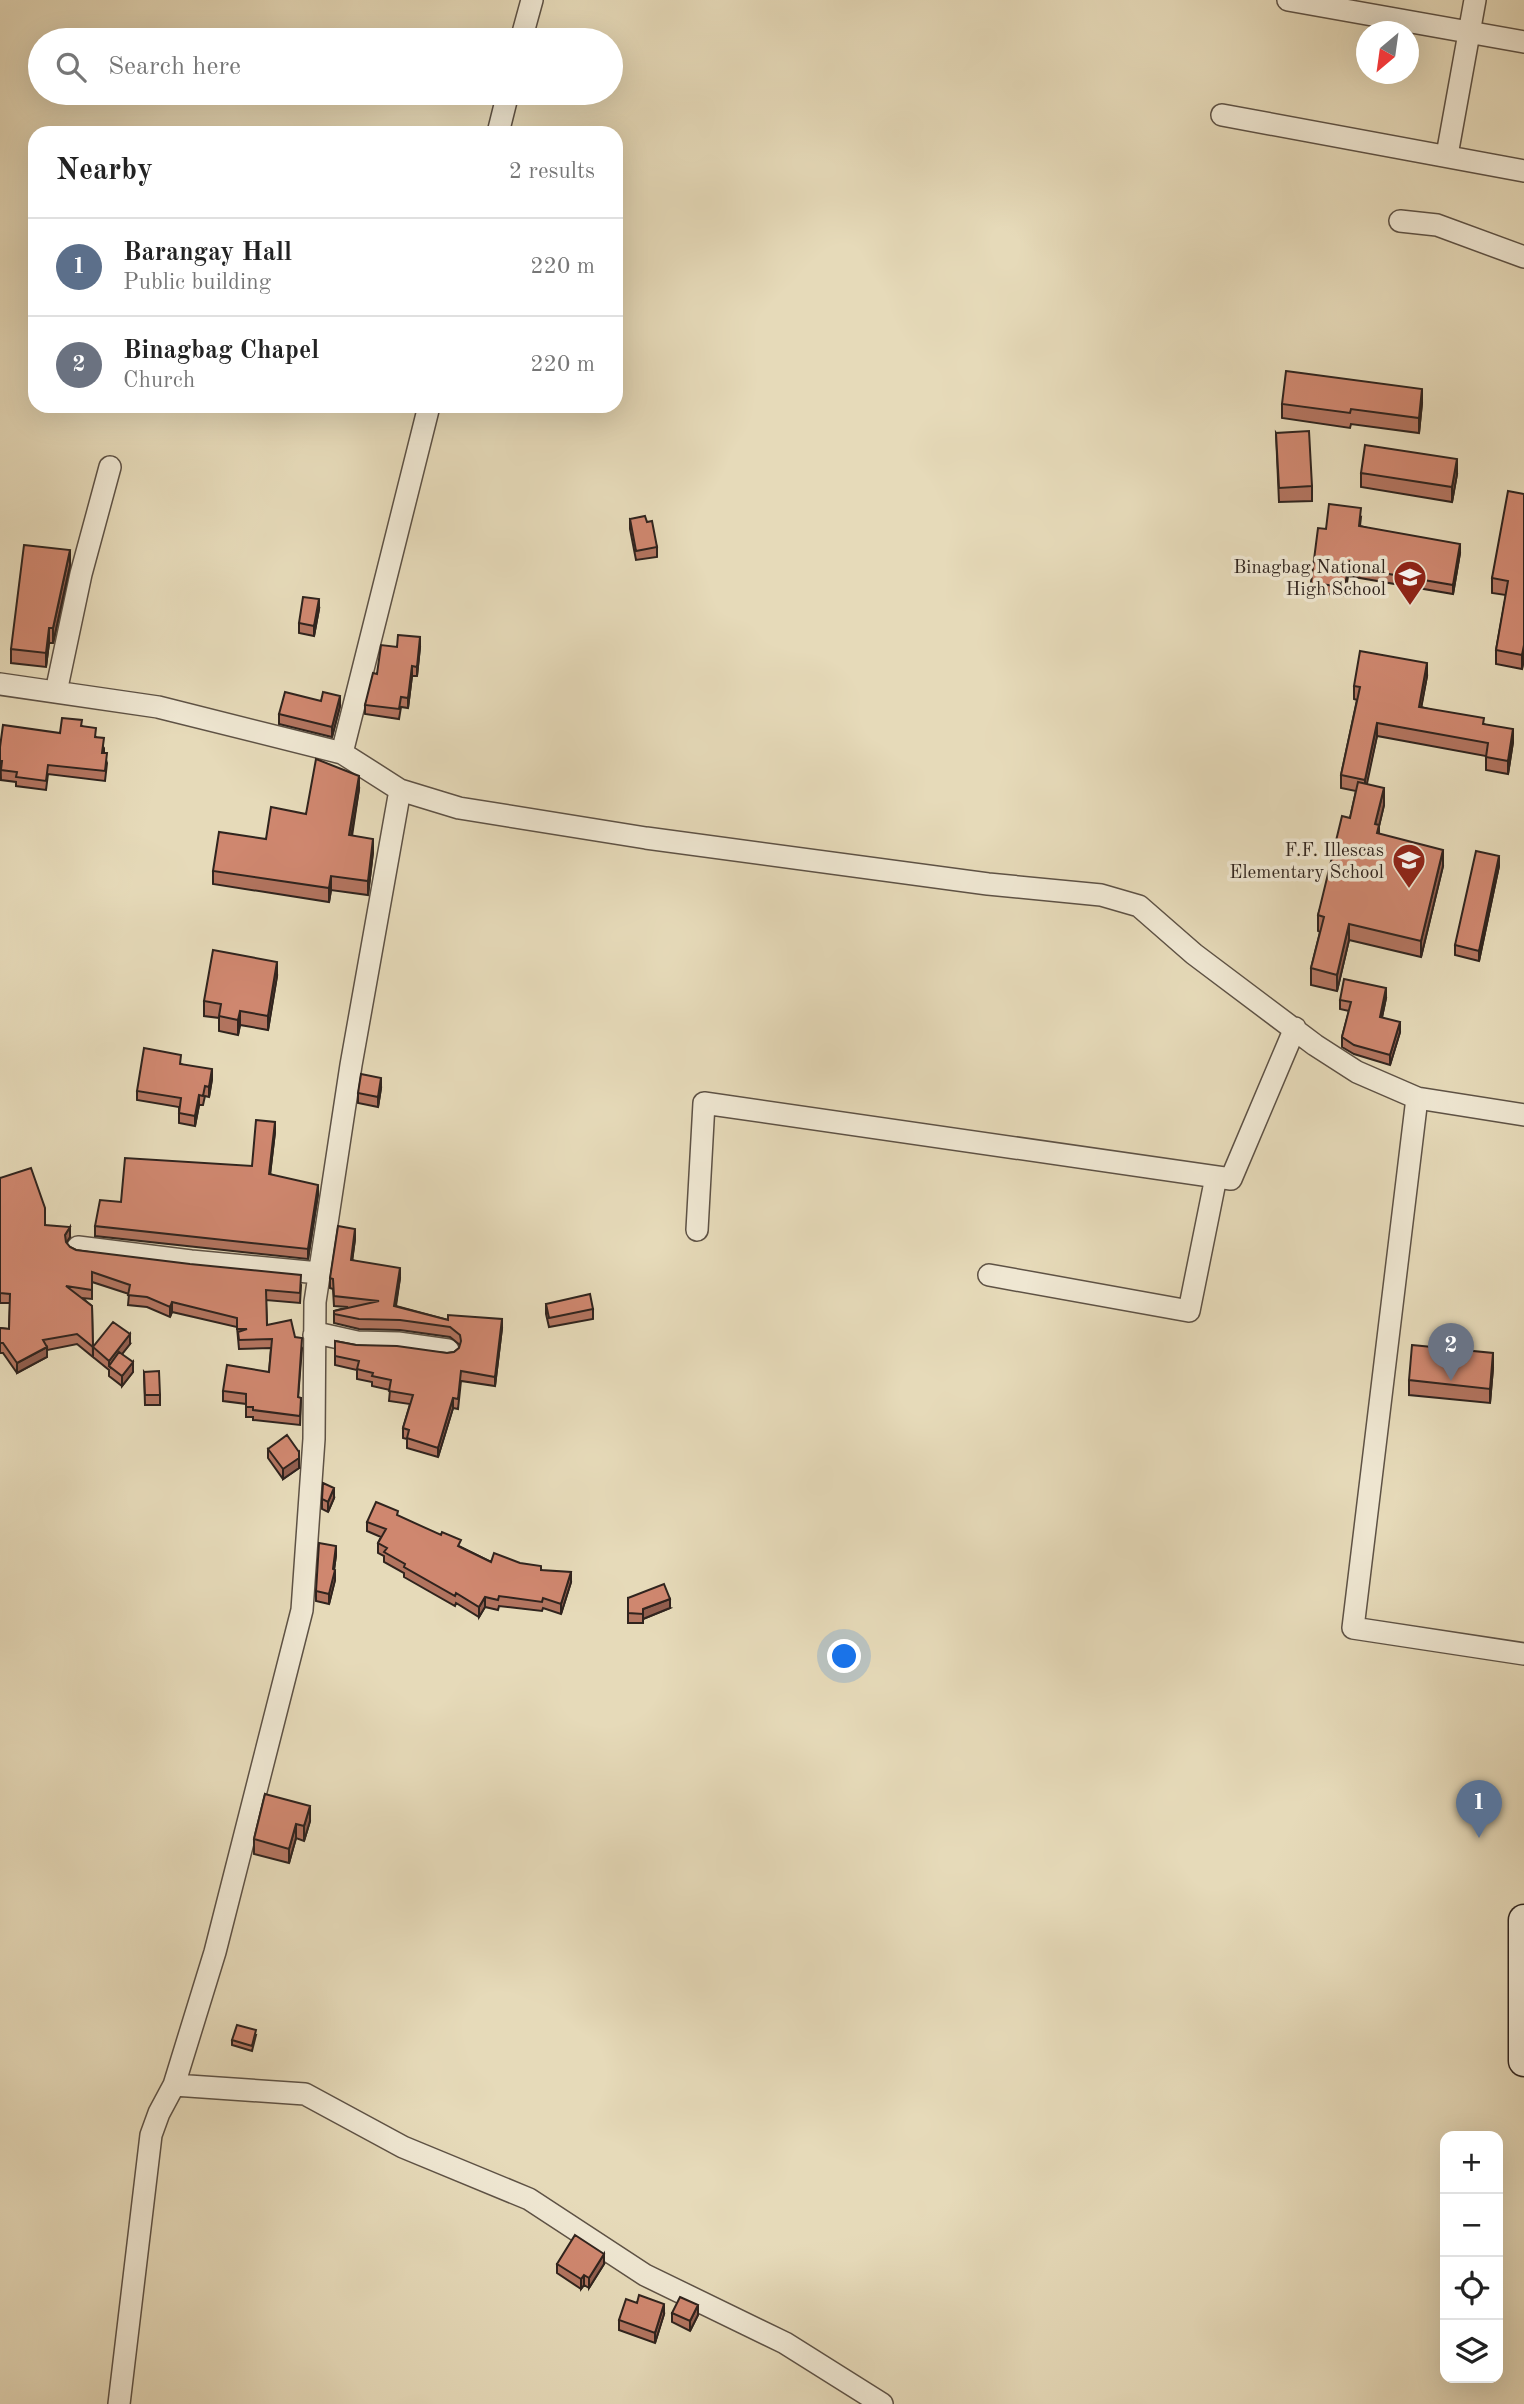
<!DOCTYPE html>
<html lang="en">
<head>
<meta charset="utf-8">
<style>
	body { margin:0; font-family:"Old Standard TT",serif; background:#f2f2f2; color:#222 }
	.controls { position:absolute; right:21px; bottom:21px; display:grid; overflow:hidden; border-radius:14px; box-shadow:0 7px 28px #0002 }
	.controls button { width:63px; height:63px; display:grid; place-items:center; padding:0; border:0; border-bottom:2px solid #e0e0e0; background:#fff; color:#222; font:35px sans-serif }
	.compass { position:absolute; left:1356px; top:21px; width:63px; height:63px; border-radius:50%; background:#fff; box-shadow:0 7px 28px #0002; rotate:209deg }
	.you { position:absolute; left:845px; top:1657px; width:24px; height:24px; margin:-18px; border:5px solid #fff; border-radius:50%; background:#1a73e8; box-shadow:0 0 0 10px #1a73e833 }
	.badge { display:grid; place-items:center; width:46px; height:46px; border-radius:50%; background:#111827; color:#fff; font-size:23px; font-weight:700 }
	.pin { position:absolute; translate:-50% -58px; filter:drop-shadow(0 2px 4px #0008) }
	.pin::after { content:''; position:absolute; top:37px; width:24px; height:21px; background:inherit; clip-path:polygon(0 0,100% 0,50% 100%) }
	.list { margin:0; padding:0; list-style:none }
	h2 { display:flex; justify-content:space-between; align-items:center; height:91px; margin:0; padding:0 28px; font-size:30px }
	h2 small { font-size:23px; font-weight:400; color:#767676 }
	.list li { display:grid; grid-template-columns:46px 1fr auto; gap:21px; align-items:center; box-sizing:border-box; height:98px; padding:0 28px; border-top:2px solid #e0e0e0 }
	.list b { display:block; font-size:26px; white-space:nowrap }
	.list p { margin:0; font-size:23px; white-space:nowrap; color:#767676 }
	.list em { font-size:23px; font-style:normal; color:#767676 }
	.icon { flex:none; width:38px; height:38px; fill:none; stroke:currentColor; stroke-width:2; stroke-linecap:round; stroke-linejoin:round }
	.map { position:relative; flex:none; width:1524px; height:2404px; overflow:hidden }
	.search { position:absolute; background:#fff; box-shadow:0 7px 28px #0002; left:28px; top:28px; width:595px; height:77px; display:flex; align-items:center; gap:18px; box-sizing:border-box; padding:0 24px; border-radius:38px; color:#767676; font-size:26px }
	.panel { position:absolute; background:#fff; box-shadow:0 7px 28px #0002; left:28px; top:126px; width:595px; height:287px; border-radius:21px }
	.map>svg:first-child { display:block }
</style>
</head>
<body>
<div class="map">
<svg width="1524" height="2404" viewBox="0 0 1524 2404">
	<rect width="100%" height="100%" fill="#e6dab9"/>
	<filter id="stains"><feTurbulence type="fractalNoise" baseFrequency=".00286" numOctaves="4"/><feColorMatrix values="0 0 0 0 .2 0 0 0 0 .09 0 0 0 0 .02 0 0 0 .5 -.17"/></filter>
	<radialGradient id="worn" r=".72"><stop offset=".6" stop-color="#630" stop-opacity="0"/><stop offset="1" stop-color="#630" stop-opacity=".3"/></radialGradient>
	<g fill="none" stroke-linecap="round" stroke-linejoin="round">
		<defs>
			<path id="minor" d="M1288,0L1524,42
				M521,40L532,0
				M1222,115L1524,171
				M498,133L508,93
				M1447,155L1475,0
				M1400,221L1437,225L1524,257
				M0,684L158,707L342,753L400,790L459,808L646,838L988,884L1101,895L1139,906L1194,954L1315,1045L1357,1072L1417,1098L1524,1115
				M56,692L81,574L110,467
				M342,753L429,406
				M1417,1098L1353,1628L1524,1654
				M697,1230L704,1103L1231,1179L1295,1028
				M78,1247L191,1261L319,1273
				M989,1275L1189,1311L1216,1177
				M314,1335L321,1334L357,1342L398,1343L448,1350
				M174,2085L305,2094L403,2147L529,2199L645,2275L785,2343L882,2404
				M119,2404L151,2135L159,2113L174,2085L215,1952L302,1610L314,1439L315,1302L351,1065L400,790"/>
			<path id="secondary" d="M1524,1920V2061"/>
		</defs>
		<!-- minor casing -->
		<use href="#minor" stroke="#5e5245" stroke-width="24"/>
		<!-- secondary casing -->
		<use href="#secondary" stroke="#30241e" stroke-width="33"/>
		<!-- minor -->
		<use href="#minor" stroke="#efe7d2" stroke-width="21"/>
		<!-- secondary -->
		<use href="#secondary" stroke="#efe7d2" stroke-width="30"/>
	</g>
	<!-- wall -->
	<path fill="#b2745f" stroke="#30241e" stroke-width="2" d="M1422,403L1419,433L1351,424L1350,428L1282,418V404Z
		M1276,433L1312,486V501L1279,502Z
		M1361,473L1457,474L1452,502L1361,487Z
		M1524,494V659L1522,669L1496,664V650L1506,595L1492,593V578Z
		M1361,517L1360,526L1460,553L1453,594L1348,576L1345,596L1311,592V583L1326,529Z
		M630,519L647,522L657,547V557L636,560L630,529Z
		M70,565L53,643H49L46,667L11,663V649Z
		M319,609L314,636L299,633V623Z
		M397,647H420L417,676H412L408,708L401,707L399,719L365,714V705L377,674Z
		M1427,676L1421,707L1484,724L1513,742L1508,774L1486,770V756L1377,736L1366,784L1384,805L1379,826V834L1443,866L1421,957L1349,940L1337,991L1311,985V968L1320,932L1318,931V915L1350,818L1356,791L1341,788V775L1357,700L1354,699V686Z
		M340,706L332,737L279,724V714Z
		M82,726L96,737L104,748V753L107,763L105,781L48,774L46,790L16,786V782L1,780L0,747L60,733Z
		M359,789L352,836L373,852L368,895L331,890L329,902L213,884V871L266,839L306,814Z
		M1499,866L1479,961L1455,955V945Z
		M277,976L268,1030L240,1025L238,1035L219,1031V1018L204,1016V1001Z
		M1386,998L1382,1017L1400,1032L1390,1065L1354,1054L1342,1047V1037L1349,1011L1340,1009V1000Z
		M181,1064L212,1079L209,1097L205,1096L203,1105H199L195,1126L179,1123V1107L137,1100V1091Z
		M381,1088L378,1107L358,1103V1093Z
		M275,1132L270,1174L318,1194L308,1259L95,1236V1226L121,1202L252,1166Z
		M0,1178L45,1225L70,1237L66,1243L70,1247L76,1250L301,1285L300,1303L266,1300L267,1325L295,1337L302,1348L298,1398H301L300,1425L253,1420V1417H246V1404L223,1401V1391L269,1372L271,1348L239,1349L237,1327L172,1312L170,1317L147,1307L128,1305L129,1294L92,1282V1299L82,1298L92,1306L93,1357L77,1344L47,1350V1357L17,1373L3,1353H0V1328L9,1329L10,1303H0Z
		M355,1239L352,1260L400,1278L396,1306L448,1320L502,1328L495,1386L461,1381L458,1409L453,1408L438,1457L407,1448V1439L403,1438V1428L410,1404L389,1401L390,1390L372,1386V1382L357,1379V1370L335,1365V1341L356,1345L447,1353L454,1352L459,1348L460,1345L450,1337L400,1330L359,1329L334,1323V1311L348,1307L334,1306L333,1289L330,1288V1278Z
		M546,1304L593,1309V1319L549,1327L546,1314Z
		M130,1344L122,1354L133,1372L122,1386L109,1376V1370L93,1357V1347Z
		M1493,1368L1490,1403L1409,1395V1380Z
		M144,1372L160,1395V1405H145Z
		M268,1449L299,1468L283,1479L268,1458Z
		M334,1498L328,1512L322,1509V1499Z
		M398,1516L491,1562L541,1570L571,1582L561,1614L543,1608L542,1611L499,1606L498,1610L485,1607L479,1617L456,1603L455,1606L404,1577V1573L384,1562V1556L378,1553V1543L381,1537L367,1531V1522Z
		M336,1555L334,1570L335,1580L329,1604L316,1601V1591Z
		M628,1598L670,1608L643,1619V1623H628Z
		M265,1794L310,1821L304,1841L296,1838L289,1863L254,1854V1839Z
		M256,2035L252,2051L232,2045V2040Z
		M557,2264H604L589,2288L584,2285L581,2289L557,2273Z
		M672,2313L698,2315L690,2331L672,2322Z
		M664,2314L655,2343L619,2330V2320Z"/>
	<!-- shaded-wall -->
	<path fill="#915e4e" stroke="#30241e" stroke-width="2" d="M1422,389V403L1419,433V418Z
		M1457,459V474L1452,502V487Z
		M1460,544V553L1453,594V585Z
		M70,550V565L53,643V628Z
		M319,599V609L314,636V626Z
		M49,628V643L46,667V653Z
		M420,637V647L417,676V667Z
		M1524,645V659L1522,669V655Z
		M1427,663V676L1419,720V707Z
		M412,666V676L408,708V698Z
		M340,696V706L332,737V727Z
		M1377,723V736L1365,793V780Z
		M1513,729V742L1508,774V761Z
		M359,776V789L349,849V835Z
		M1384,788V805L1379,826V841L1375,824Z
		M373,839V852L368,895V881Z
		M1443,850V866L1421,957V941Z
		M1499,856V866L1479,961V951Z
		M331,876V890L329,902V888Z
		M1349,924V940L1337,991V975Z
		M277,962V976L268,1030V1016Z
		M1386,988V998L1380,1027V1017Z
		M240,1011V1025L238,1035V1020Z
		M1400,1022V1032L1390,1065V1055Z
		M212,1069V1079L209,1097V1087Z
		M381,1078V1088L378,1107V1097Z
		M199,1095V1105L195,1126V1116Z
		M275,1122V1132L269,1184V1174Z
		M318,1185V1194L308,1259V1249Z
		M70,1227V1237L65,1245V1235Z
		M355,1229V1239L351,1270V1260Z
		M400,1268V1278L394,1315V1306Z
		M172,1302V1312L170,1317V1307Z
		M502,1319V1328L495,1386V1377Z
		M130,1334V1344L111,1368L109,1366V1361Z
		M47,1347V1357L17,1373V1363Z
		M1493,1353V1368L1490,1403V1389Z
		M133,1362V1372L122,1386V1376Z
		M453,1398V1408L438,1457V1448Z
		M299,1452V1468L283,1479V1469Z
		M334,1488V1498L328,1512V1502Z
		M336,1546V1555L333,1577L335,1570V1580L329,1604V1594Z
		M571,1572V1582L561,1614V1604Z
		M485,1597V1607L479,1617V1607Z
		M670,1599V1608L643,1619V1609Z
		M310,1806V1821L304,1841V1826Z
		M296,1824V1838L289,1863V1849Z
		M604,2254V2264L589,2288V2278Z
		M584,2275V2285L581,2289V2279Z
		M664,2304V2314L655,2343V2333Z
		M698,2305V2315L690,2331V2321Z"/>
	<!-- building -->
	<path fill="#cf876f" stroke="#30241e" stroke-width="2" d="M1286,371L1422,389L1419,418L1351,409L1350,413L1282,404Z
		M1309,431L1312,486L1279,488L1276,433Z
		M1365,445L1457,459L1452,487L1361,473Z
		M1508,491L1524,494V645L1522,655L1496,650L1508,581L1492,578Z
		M1329,504L1361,508L1359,526L1460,544L1453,585L1348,567L1345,587L1311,583L1318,528L1326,529Z
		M645,516L647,522L652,521L657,547L636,551L630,519Z
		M24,545L70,550L53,628H49L46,653L11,649Z
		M303,597L319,599L314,626L299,623Z
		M398,635L420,637L417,667L412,666L408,698L401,697L399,709L365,705L373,673L377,674L381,645L397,647Z
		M1360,651L1427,663L1419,707L1484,718L1483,724L1513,729L1508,761L1486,757L1488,743L1377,723L1365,780L1341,775L1360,687L1354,686Z
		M285,692L321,701L323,692L340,696L332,727L279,714Z
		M62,718L82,720L81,726L96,728L95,737L104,738L102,753H107L105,771L48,765L46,781L16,777L17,772L1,770L2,761H0V747L3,725L60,733Z
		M316,759L359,776L349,835L373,839L368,881L331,876L329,888L213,871L219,832L266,839L271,807L306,814Z
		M1358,782L1384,788L1375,824L1379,825L1377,833L1443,850L1421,941L1349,924L1337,975L1311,968L1324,917L1318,915L1342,816L1350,818Z
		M1476,851L1499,856L1479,951L1455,945Z
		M213,950L277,962L268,1016L240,1011L238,1020L219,1016L221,1004L204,1001Z
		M1344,979L1386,988L1380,1017L1400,1022L1390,1055L1354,1045L1342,1037L1351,1002L1340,1000Z
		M144,1048L181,1055L180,1064L212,1069L209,1087L205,1086L203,1096L199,1095L195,1116L179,1113L181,1098L137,1091Z
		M361,1074L381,1078L378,1097L358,1093Z
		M256,1120L275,1122L269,1174L318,1185L308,1249L95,1226L100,1200L121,1202L125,1158L252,1166Z
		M31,1168L45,1208V1225L70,1227L65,1235L66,1242L70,1247L76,1250L190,1264L301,1275L300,1293L266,1290L267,1325L291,1320L295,1337L302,1338L298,1397L301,1398L300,1416L253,1410V1407H246V1394L223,1391L227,1365L269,1372L272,1339L239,1340L238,1332L247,1329H237V1318L172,1302L170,1307L147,1297L128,1295L130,1285L92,1272V1290L66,1286L92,1306L93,1347L77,1334L43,1340L47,1347L17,1363L3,1343H0V1328L9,1329L10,1294L0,1293V1178Z
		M338,1226L355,1229L351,1260L400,1268L394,1306L448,1320V1315L502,1319L495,1377L461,1371L458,1399L453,1398L438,1448L407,1438L409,1430L403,1428L413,1395L389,1391L391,1380L372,1376L373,1373L357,1369L359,1361L335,1356V1341L356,1345L397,1346L447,1353L454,1352L459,1348L461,1341L460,1335L450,1327L400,1320L359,1319L334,1314V1311L379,1301L334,1296L333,1279L330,1278Z
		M590,1294L593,1309L549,1318L546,1304Z
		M113,1322L130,1334L109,1361L93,1347Z
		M1412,1345L1493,1353L1490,1389L1409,1380Z
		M119,1352L133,1362L122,1376L109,1366Z
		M159,1371L160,1395H145L144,1372Z
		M287,1435L299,1452V1458L283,1469L268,1449Z
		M323,1483L334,1488L328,1502L322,1499Z
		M376,1502L398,1511L397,1515L441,1535L442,1532L461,1540L458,1546L491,1562L494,1553L520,1563L541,1566V1570L571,1572L561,1604L543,1598L542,1602L499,1596L498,1600L485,1597L479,1607L456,1593L455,1596L404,1567L405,1564L384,1552L387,1548L378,1543L386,1529L367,1522Z
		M319,1543L336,1546L333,1569L335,1570L329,1594L316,1591Z
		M664,1584L670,1599L643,1609V1614L628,1613V1598Z
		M265,1794L310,1806L304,1826L296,1824L289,1849L254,1839Z
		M237,2025L256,2030L252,2046L232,2040Z
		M575,2235L604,2254L589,2278L584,2275L581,2279L557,2264Z
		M639,2295L664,2304L655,2333L619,2320L626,2299L637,2303Z
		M680,2297L698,2305L690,2321L672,2313Z"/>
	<!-- icons -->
	<defs>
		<symbol id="school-pin" viewBox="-11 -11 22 30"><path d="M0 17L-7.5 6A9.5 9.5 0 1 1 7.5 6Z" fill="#8f2418" stroke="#efe7d2"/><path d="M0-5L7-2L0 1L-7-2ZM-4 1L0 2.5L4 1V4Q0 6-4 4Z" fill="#fff"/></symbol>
	</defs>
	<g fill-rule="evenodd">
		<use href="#school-pin" x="1391" y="558" width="38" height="52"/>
		<use href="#school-pin" x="1390" y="841" width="38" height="52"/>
	</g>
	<g text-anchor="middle" stroke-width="7" stroke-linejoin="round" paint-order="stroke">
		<!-- poi labels -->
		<g font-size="19" fill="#30241e" stroke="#efe7d2" text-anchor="end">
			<text x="1386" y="573">Binagbag National<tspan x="1386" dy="22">High School</tspan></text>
			<text x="1384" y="856">F.F. Illescas<tspan x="1384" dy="22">Elementary School</tspan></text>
		</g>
	</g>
	<rect width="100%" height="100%" filter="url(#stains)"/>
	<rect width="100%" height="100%" fill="url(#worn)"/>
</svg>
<div class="controls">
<button>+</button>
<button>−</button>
<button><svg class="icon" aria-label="locate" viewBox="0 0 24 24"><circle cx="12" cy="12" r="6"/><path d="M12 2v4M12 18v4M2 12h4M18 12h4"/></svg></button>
<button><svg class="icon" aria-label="layers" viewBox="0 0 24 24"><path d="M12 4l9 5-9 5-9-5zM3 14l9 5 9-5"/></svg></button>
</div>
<svg class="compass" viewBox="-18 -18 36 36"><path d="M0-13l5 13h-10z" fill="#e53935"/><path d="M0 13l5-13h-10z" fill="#767676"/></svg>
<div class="you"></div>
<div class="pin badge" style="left:1479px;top:1838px;background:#5c6f8a">1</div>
<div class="pin badge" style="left:1451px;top:1381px;background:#6b7280">2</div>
<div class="search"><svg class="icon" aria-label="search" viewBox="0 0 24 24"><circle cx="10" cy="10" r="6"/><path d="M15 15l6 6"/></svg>Search here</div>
<section class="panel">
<h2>Nearby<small>2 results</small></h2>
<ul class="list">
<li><span class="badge" style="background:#5c6f8a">1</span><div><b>Barangay Hall</b><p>Public building</p></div><em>220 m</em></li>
<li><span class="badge" style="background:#6b7280">2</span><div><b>Binagbag Chapel</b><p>Church</p></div><em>220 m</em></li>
</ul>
</section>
</div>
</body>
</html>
